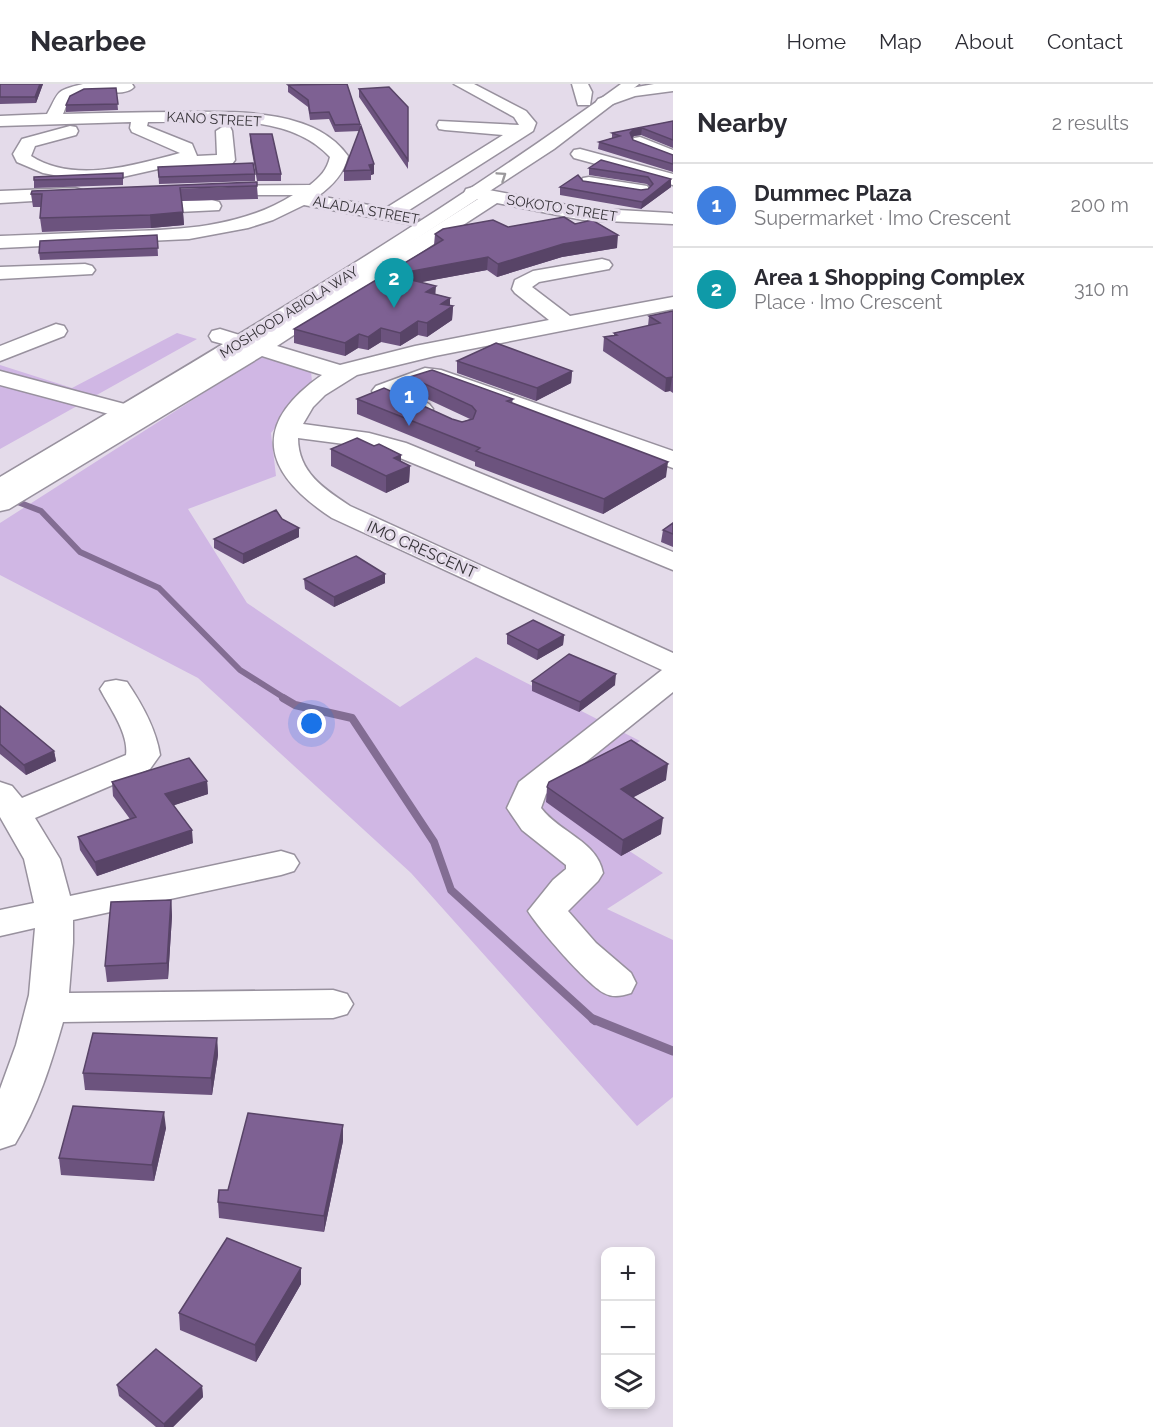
<!DOCTYPE html>
<html lang="en">
<head>
<meta charset="utf-8">
<style>
	body { margin:0; font-family:Raleway,sans-serif; background:#f7f7f7; color:#2b2b33 }
	.controls { position:absolute; right:18px; bottom:18px; display:grid; overflow:hidden; border-radius:12px; box-shadow:0 3px 9px #0003 }
	.controls button { width:54px; height:54px; display:grid; place-items:center; padding:0; border:0; border-bottom:2px solid #e1e1e2; background:#fff; color:#2b2b33; font:30px sans-serif }
	.you { position:absolute; left:312px; top:640px; width:21px; height:21px; margin:-15px; border:4px solid #fff; border-radius:50%; background:#1a73e8; box-shadow:0 0 0 9px #1a73e833 }
	.badge { display:grid; place-items:center; width:39px; height:39px; border-radius:50%; background:#8a42b5; color:#fff; font-size:20px; font-weight:700 }
	.pin { position:absolute; translate:-50% -50px; filter:drop-shadow(0 2px 3px #0008) }
	.pin::after { content:''; position:absolute; top:32px; width:21px; height:18px; background:inherit; clip-path:polygon(0 0,100% 0,50% 100%) }
	.list { margin:0; padding:0; list-style:none }
	h2 { display:flex; justify-content:space-between; align-items:center; height:78px; margin:0; padding:0 24px; font-size:26px }
	h2 small { font-size:20px; font-weight:400; color:#7c7c81 }
	.list li { display:grid; grid-template-columns:39px 1fr auto; gap:18px; align-items:center; box-sizing:border-box; height:84px; padding:0 24px; border-top:2px solid #e1e1e2 }
	.list b { display:block; font-size:22px; white-space:nowrap }
	.list p { margin:0; font-size:20px; white-space:nowrap; color:#7c7c81 }
	.list em { font-size:20px; font-style:normal; color:#7c7c81 }
	.icon { flex:none; width:33px; height:33px; fill:none; stroke:currentColor; stroke-width:2; stroke-linecap:round; stroke-linejoin:round }
	.map { position:relative; flex:none; width:673px; height:1343px; overflow:hidden }
	header { display:flex; align-items:center; gap:36px; box-sizing:border-box; height:84px; padding:0 30px; background:#fff; border-bottom:2px solid #e1e1e2 }
	header strong { font-size:28px }
	nav { display:flex; gap:33px; margin-inline-start:auto; font-size:21px }
	main { display:flex }
	aside { flex:1; background:#fff }
	.map>svg:first-child { display:block }
</style>
</head>
<body>
<header>
<strong>Nearbee</strong>
<nav><a>Home</a><a>Map</a><a>About</a><a>Contact</a></nav>
</header>
<main>
<div class="map">
<svg width="673" height="1343" viewBox="0 0 673 1343">
	<rect width="100%" height="100%" fill="#e4dbea"/>
	<!-- green -->
	<path fill="#d0b7e4" d="M177,249L197,255L0,365V281L72,304Z
		M260,273L311,287L312,298L271,349L276,392L188,425L247,519L400,623L476,573L640,657L550,715L663,789L607,825L673,856V1013L637,1042L411,789L198,594L0,491V439Z"/>
	<g fill="none" stroke-linecap="round" stroke-linejoin="round">
		<!-- stream-far2 -->
		<path stroke="#836d93" stroke-width="6" d="M0,411L41,427L80,468L159,504L240,586L286,615"/>
		<!-- stream-far1 -->
		<path stroke="#836d93" stroke-width="8" d="M283,614L295,621L352,634L434,758L451,806L595,937"/>
		<!-- stream -->
		<path stroke="#836d93" stroke-width="9" d="M593,935L673,967"/>
		<defs>
			<path id="minor" d="M83,0H132L134,3C122,16 85,0 69,17C66,20 65,26 63,30C102,29 140,28 179,28C231,28 314,23 348,72C344,90 332,102 318,112L386,124L503,51L445,46L439,45L437,41L439,37L519,41L514,33L454,0H474L526,27L536,39L533,47L406,128L416,130L419,134L416,138L409,140L304,121L273,136L248,144L189,155L0,164V152C34,151 67,149 101,148C166,146 236,147 293,111H214L208,110L205,106L208,102L310,101C320,93 327,86 330,73C287,26 205,38 148,38L147,42L192,60L197,72L217,71L216,47L224,42L230,43L232,47L235,76L232,80L167,83L118,94L85,97L43,89L17,78L13,70L22,55L70,42L76,43L78,47L76,51L35,62L31,72C74,100 135,81 180,69L132,48L130,44L131,38L0,42V32L47,30C60,7 54,7 83,0Z
				M640,53L673,66V77L634,62L631,58L634,54Z
				M580,65L673,90V101L574,74L571,70L574,66Z
				M589,93L641,101L647,102L650,106L647,110L641,111L583,102L580,98L583,94Z
				M473,103L583,124L671,129L673,130V140L583,136L497,119L277,262L340,281L415,262L549,236L515,209L512,205L515,196L533,187L602,175L609,177L612,181L609,185L539,198L532,203L570,232L673,213V225L435,272L357,291L325,311L313,323L303,340L369,349L406,359L673,468V486L388,369L367,363L298,354C298,388 324,405 350,422L673,569V608L546,710L541,724C560,749 597,757 603,789L598,797L568,827L596,859L631,889L636,899L631,909C621,912 613,914 604,909C586,899 540,846 528,827L553,796L566,785V781L522,746L507,724L519,698L662,586L332,434C263,389 250,341 322,291L262,272L9,425L0,427V408L124,334L0,301V287L136,323L138,326L241,265L212,257L209,252L212,247L220,245L256,256L478,115L466,113L464,109L466,105Z
				M75,104L82,106L84,110L82,114L0,119V107Z
				M212,116L219,118L221,122L219,126L137,130L130,128L128,124L130,120L137,118Z
				M85,180L92,182L95,186L92,190L0,195V183Z
				M56,240L64,242L67,247L64,252L0,277V262Z
				M425,284L441,286L673,367V384L431,298L404,308L429,320L433,325L429,330L421,332L413,330L376,312L372,307L376,302Z
				M116,596L127,598C142,620 156,645 160,671L150,685L35,734L60,775L70,812L281,767L294,771L299,779L294,787L281,791L73,836V859L69,909L333,906L347,910L353,920L347,930L333,934L63,938C51,980 38,1022 15,1060L0,1065V1005L16,961L29,911L35,844L0,852V826L34,819L24,775L0,733V698L12,702L22,714L126,671C129,650 110,624 100,605L105,598Z"/>
			<path id="major" d="M621,0H639L554,65L355,195L203,292L9,410L0,412V393C210,268 423,144 621,0Z"/>
			<path id="highway" d="M572,0H588L592,8L590,21H578Z
				M654,0H673V7L635,12L604,23L596,18L598,15L626,5Z"/>
		</defs>
		<!-- minor casing -->
		<use href="#minor" stroke="#98919e" stroke-width="3"/>
		<!-- major casing -->
		<use href="#major" stroke="#98919e" stroke-width="3"/>
		<!-- highway casing -->
		<use href="#highway" stroke="#98919e" stroke-width="3"/>
		<!-- minor -->
		<use href="#minor" fill="#fff" fill-rule="evenodd"/>
		<!-- major -->
		<use href="#major" fill="#fff" fill-rule="evenodd"/>
		<!-- highway -->
		<use href="#highway" fill="#fff" fill-rule="evenodd"/>
	</g>
	<!-- wall -->
	<path fill="#6c537e" d="M0,0H43L36,19L0,20Z
		M288,1L360,40V47L374,90L371,91V96L344,97V87L360,47L335,48L329,35L310,36L308,23L288,8Z
		M116,4L118,26L66,28V21Z
		M359,5L408,23V85L359,13Z
		M673,37V64L641,51L634,52L632,54L633,56L673,71V88L598,65L599,58L612,54V49Z
		M250,50L281,90V97H257L250,57Z
		M158,83L255,90V97L159,100Z
		M589,84L671,95V103L641,125L560,111V103L583,97L641,106L648,105L650,103L647,100L589,91Z
		M123,89V101L34,104V96Z
		M257,102L258,115L182,117L184,141L151,144L42,148L40,134L41,123H33L31,110Z
		M508,143L617,164L562,173L497,193L487,186L421,198L435,210L450,214V222H453L452,236L427,253L418,251L400,262L381,258L368,266L358,264L345,272L294,259V245L434,161L435,150Z
		M157,151L158,172L40,176L39,169Z
		M673,227V309L670,307L665,308L603,267L604,253L614,251V249L648,242L649,232Z
		M457,277L572,287L571,299L536,317L457,289Z
		M410,293L513,315L512,319L666,393L603,430L475,382V378L357,330V315L462,338L470,335L410,307Z
		M374,362L401,371V378L410,382L409,398L386,409L331,382V365Z
		M282,435L299,444V453L243,480L214,464V455Z
		M673,439V463L661,458L663,446Z
		M304,495L385,499L334,523L305,505Z
		M507,550L564,551L563,561L537,576L507,560Z
		M532,597L615,601L579,628L532,607Z
		M0,622L54,667L56,677L26,691L0,670Z
		M666,696L633,713L661,750L621,772L546,718L547,703Z
		M207,697L208,710L174,721L193,759L97,792L80,766L78,753L130,735L113,712L112,698Z
		M171,816L172,832L168,895L107,898L105,882Z
		M217,954L218,971L212,1011L85,1006L83,989Z
		M343,1041V1057L324,1148L219,1134L218,1118L228,1106Z
		M166,1044L154,1097L61,1091L59,1074Z
		M301,1200L256,1278L180,1246L179,1229Z
		M117,1301L202,1302L203,1313L173,1343H156L119,1312Z"/>
	<!-- shaded-wall -->
	<path fill="#584467" d="M40,0H43L36,19L35,13Z
		M642,44L641,51L634,52L629,57L630,49L634,45Z
		M374,80V90L371,91V86L369,81Z
		M671,95V103L641,125L642,118Z
		M183,128L184,141L151,144L150,131Z
		M618,151L617,164L562,173L497,193L498,180L563,160Z
		M488,173L487,186L390,204L391,191Z
		M436,202L435,215L426,208Z
		M450,214V224L453,222L452,236L427,253V239L441,220Z
		M418,237V251L400,262V249Z
		M381,244V258L368,266V253Z
		M359,250L358,264L345,272V259Z
		M572,287L571,299L536,317L537,304Z
		M672,293L670,307L665,308L666,294Z
		M401,371V386L410,382L409,398L386,409V392L394,374Z
		M668,378L666,393L603,430L604,415Z
		M299,444V453L243,480V470Z
		M385,490V499L334,523V513Z
		M564,551L563,561L537,576L538,566Z
		M616,590L615,601L579,628L580,618Z
		M54,667L56,677L26,691L24,681Z
		M668,680L666,696L619,721L621,705Z
		M207,697L208,710L166,724L165,710Z
		M663,734L661,750L621,772L623,756Z
		M192,746L193,759L97,792L95,778Z
		M171,816L172,832L168,895L167,879Z
		M217,954L218,971L212,1011L211,994Z
		M164,1028L166,1044L154,1097L152,1081Z
		M343,1041V1057L324,1148V1132Z
		M301,1184V1200L256,1278L255,1261Z
		M202,1302L203,1313L173,1343H164V1340Z"/>
	<!-- building -->
	<path fill="#7e6193" stroke="#584467" stroke-width="1.5" d="M0,0H40L35,13H0Z
		M347,0L360,40L335,41L329,28L310,29L308,16L288,1Z
		M389,3L408,23V76L359,5Z
		M116,4L118,20L66,21L70,12L84,5Z
		M673,37V56L642,44L634,45L630,49L633,56L673,71V80L599,58L620,52L612,49Z
		M361,42L374,80L369,81L371,86L344,87Z
		M250,50H272L281,90H257Z
		M601,76L671,95L642,118L560,103L578,91L583,97L641,106L648,105L653,100L648,93L589,84Z
		M253,79L255,90L159,93L158,83Z
		M123,89V94L34,96V93Z
		M257,98V102L180,104L183,128L150,131L40,134L42,110H31L32,107Z
		M564,133L575,140L592,136L618,151L563,160L498,180L488,173L391,191L436,202L426,208L450,214L441,220L453,222L427,239L418,237L400,249L381,244L368,253L359,250L345,259L294,245L443,156L435,150L443,145L493,136L508,143Z
		M157,151L158,164L39,169L40,157Z
		M673,227V293L666,294L604,253L617,251L614,249L660,239L649,232Z
		M496,259L572,287L537,304L457,277Z
		M432,286L513,315L507,317L668,378L604,415L476,367L480,364L357,315L384,304L452,335L462,338L473,335L476,327L472,322L410,293Z
		M357,354L374,362L379,360L401,371L394,374L410,382L386,392L331,365Z
		M276,426L282,435L299,444L243,470L214,455Z
		M673,439V450L663,446Z
		M356,472L385,490L334,513L304,495Z
		M533,536L564,551L538,566L507,550Z
		M569,570L616,590L580,618L532,597Z
		M0,622L54,667L24,681L0,660Z
		M631,656L668,680L621,705L663,734L623,756L547,703L549,698Z
		M189,674L207,697L165,710L192,746L95,778L78,753L136,733L112,698Z
		M171,816L167,879L105,882L111,818Z
		M93,949L217,954L211,994L83,989Z
		M73,1022L164,1028L152,1081L59,1074Z
		M248,1029L343,1041L324,1132L218,1118L219,1106H228Z
		M227,1154L301,1184L255,1261L179,1229Z
		M156,1265L202,1302L164,1340L117,1301Z"/>
	<!-- one-way arrows -->
	<defs><path id="oneway-chevron" d="M-2-3.5L2.5 0L-2 3.5" fill="none" stroke-width="1.6" stroke-linecap="round" stroke-linejoin="round" transform="scale(1.5)"/></defs>
	<use stroke="#9a989b" href="#oneway-chevron" transform="translate(502 92) rotate(-34)"/>
	<g text-anchor="middle" stroke-width="6" stroke-linejoin="round" paint-order="stroke">
		<!-- far-street labels -->
		<g font-size="14" fill="#353237" stroke="#e4dbea">
			<text transform="translate(214 35) rotate(3)" y="5">KANO STREET</text>
			<text transform="translate(562 124) rotate(9)" y="5">SOKOTO STREET</text>
			<text transform="translate(366 126) rotate(10)" y="5">ALADJA STREET</text>
			<text transform="translate(289 228) rotate(-32)" y="5">MOSHOOD ABIOLA WAY</text>
		</g>
		<!-- street labels -->
		<g font-size="16" fill="#353237" stroke="#e4dbea">
			<text transform="translate(422 465) rotate(24)" y="6">IMO CRESCENT</text>
		</g>
	</g>
</svg>
<div class="controls">
<button>+</button>
<button>−</button>
<button><svg class="icon" aria-label="layers" viewBox="0 0 24 24"><path d="M12 4l9 5-9 5-9-5zM3 14l9 5 9-5"/></svg></button>
</div>
<div class="you"></div>
<div class="pin badge" style="left:409px;top:342px;background:#3f7fe0">1</div>
<div class="pin badge" style="left:394px;top:224px;background:#0f9aa8">2</div>
</div>
<aside>
<h2>Nearby<small>2 results</small></h2>
<ul class="list">
<li><span class="badge" style="background:#3f7fe0">1</span><div><b>Dummec Plaza</b><p>Supermarket · Imo Crescent</p></div><em>200 m</em></li>
<li><span class="badge" style="background:#0f9aa8">2</span><div><b>Area 1 Shopping Complex</b><p>Place · Imo Crescent</p></div><em>310 m</em></li>
</ul>
</aside>
</main>
</body>
</html>
